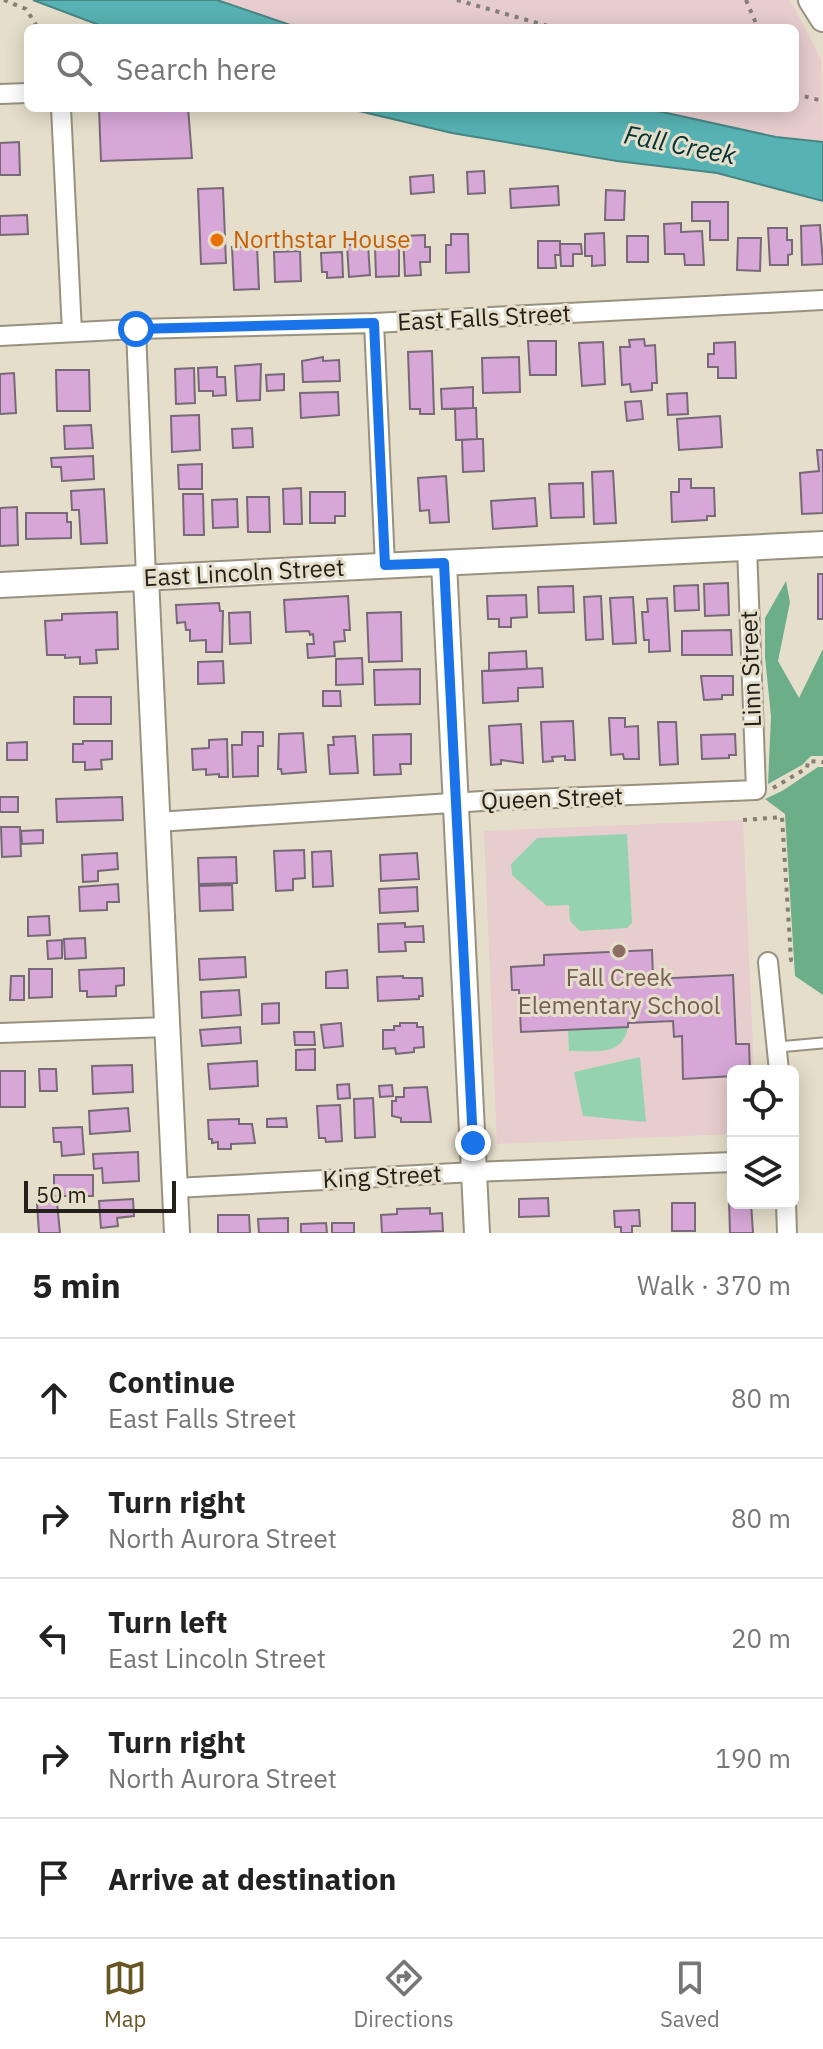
<!DOCTYPE html>
<html lang="en">
<head>
<meta charset="utf-8">
<style>
	body { margin:0; font-family:"IBM Plex Sans",sans-serif; background:#f6f6f6; color:#222 }
	.controls { position:absolute; right:24px; bottom:24px; display:grid; overflow:hidden; border-radius:12px; box-shadow:0 4px 20px #0003 }
	.controls button { width:72px; height:72px; display:grid; place-items:center; padding:0; border:0; border-bottom:2px solid #e0e0e0; background:#fff; color:#222; font:40px sans-serif }
	.scale { position:absolute; left:24px; bottom:20px; width:152px; box-sizing:border-box; padding-left:8px; border:4px solid #24211a; border-top:0; font-size:22px; line-height:28px; white-space:nowrap; color:#24211a; -webkit-text-stroke:6px #e5deca; paint-order:stroke }
	.stop { position:absolute; width:24px; height:24px; margin:-18px; border:6px solid #1a73e8; border-radius:50%; background:#fff }
	.stop.end { background:#1a73e8; border-color:#fff; box-shadow:0 2px 8px #0008 }
	.list { margin:0; padding:0; list-style:none }
	h2 { display:flex; justify-content:space-between; align-items:center; height:104px; margin:0; padding:0 32px; font-size:34px }
	h2 small { font-size:26px; font-weight:400; color:#767676 }
	.list li { display:grid; grid-template-columns:52px 1fr auto; gap:24px; align-items:center; box-sizing:border-box; height:120px; padding:0 32px; border-top:2px solid #e0e0e0 }
	.list b { display:block; font-size:30px; white-space:nowrap }
	.list p { margin:0; font-size:26px; white-space:nowrap; color:#767676 }
	.list em { font-size:26px; font-style:normal; color:#767676 }
	.icon { flex:none; width:44px; height:44px; fill:none; stroke:currentColor; stroke-width:2; stroke-linecap:round; stroke-linejoin:round }
	.map { position:relative; flex:none; width:823px; height:1233px; overflow:hidden }
	.search { position:absolute; background:#fff; box-shadow:0 4px 20px #0003; left:24px; right:24px; top:24px; height:88px; display:flex; align-items:center; gap:20px; box-sizing:border-box; padding:0 28px; border-radius:12px; color:#767676; font-size:30px }
	.sheet { height:704px; background:#fff }
	nav { display:flex; justify-content:space-around; align-items:center; box-sizing:border-box; height:112px; border-top:2px solid #e0e0e0; background:#fff; font-size:22px; color:#767676 }
	nav a { display:grid; justify-items:center; gap:4px }
	nav .on { color:#685523 }
	.map>svg:first-child { display:block }
</style>
</head>
<body>
<div class="map">
<svg width="823" height="1233" viewBox="0 0 823 1233">
	<rect width="100%" height="100%" fill="#e5deca"/>
	<!-- commercial -->
	<path fill="#e7cdce" d="M217,0H790L821,59L823,142L776,137L644,108H795V28H299Z
		M743,820L754,1071H733V1134L497,1144L484,831Z"/>
	<!-- green -->
	<path fill="#95d3b0" d="M627,834L632,923L627,928L580,931L570,921L569,905L547,906L512,875L511,864L537,838Z
		M628,1027C622,1058 596,1050 569,1051L568,1030Z
		M640,1057L646,1122L583,1116L574,1072Z"/>
	<!-- forest -->
	<path fill="#6dae8a" d="M786,581L790,602L778,661L799,698L823,649V756H811L802,765L768,784L771,716L765,657V618Z
		M818,767H823V995L795,976L785,814L765,799L782,791Z"/>
	<!-- water -->
	<path fill="#57b2b3" stroke="#488685" stroke-width="2" d="M33,0H217L299,28H107Z
		M346,108H644L776,137L823,142V201L717,173L617,161L452,133Z"/>
	<!-- building -->
	<path fill="#d7a7d8" stroke="#776977" stroke-width="2" d="M99,108H188L192,158L101,161Z
		M19,142L20,175H0V143Z
		M484,171L485,193L468,194L467,172Z
		M433,175L434,192L411,194L410,177Z
		M558,186L559,205L511,208L510,189Z
		M223,188L226,263L201,264L198,189Z
		M606,190L625,191L624,220H605Z
		M692,202H728V240H710V221H692Z
		M27,215L28,234L0,235V216Z
		M681,223V232L702,231L704,265H685L684,254H665L664,224Z
		M820,225L823,264L802,265L801,226Z
		M768,228H787V240H792V254L788,255V265H770Z
		M604,233L605,265L592,266V256H585V234Z
		M451,234H468L469,272L446,273V245H451Z
		M425,235V247H430V262H420L421,275L405,276L403,236Z
		M627,236H648V262H627Z
		M738,238H761L760,271L737,270Z
		M538,241H560V255H555L556,268H538Z
		M368,244L370,275L349,277L347,245Z
		M560,244H581L582,254H573V266H561Z
		M257,246L259,289L234,290L232,247Z
		M375,247H399V276L376,277Z
		M300,251L301,281L275,282L274,252Z
		M342,252L343,277L327,278V272H322L321,253Z
		M644,339L645,346L655,345L657,383H652V390L631,392L630,384L622,385L620,347H630L629,340Z
		M528,341H556V375H530Z
		M603,342L605,384L582,386L579,343Z
		M735,342L736,378H718V367H708V354H714V343Z
		M432,351L434,414H420V409H410L408,352Z
		M323,357V361L339,360L340,381L303,382L302,361Z
		M519,357L520,392L483,393L482,358Z
		M261,364L260,400L237,401L235,366Z
		M217,367V377H225L226,395L213,396V391H199L198,368Z
		M194,368L195,403L176,404L175,369Z
		M56,370H89L90,411H57Z
		M14,373L16,413L0,414V374Z
		M284,374V390L267,391L266,375Z
		M473,387V408L442,409L441,389Z
		M338,392L339,415L301,418L300,393Z
		M687,393L688,414L668,415L667,394Z
		M641,401L643,419L627,421L625,402Z
		M473,408H476L477,439L456,440L455,409Z
		M199,415L200,450L172,452L171,416Z
		M720,416L722,447L679,450L677,419Z
		M91,425L93,448L65,449L64,426Z
		M252,428L253,447L233,448L232,429Z
		M477,439H483L484,471L463,472L462,440Z
		M817,450H823V513L802,514L800,473L819,471Z
		M93,456L94,479L62,481L61,467H52L51,458Z
		M202,464V489H179L178,465Z
		M613,471L616,523L594,524L592,472Z
		M446,476L449,522L430,523L429,510L420,511L418,478Z
		M679,479H691V488H714L715,516H707V520L672,522L671,492H679Z
		M583,483L584,517L551,518L549,484Z
		M301,488L302,524H284L283,489Z
		M104,489L107,543L81,544L79,510H72L71,491Z
		M310,492H345V516H335V523H310Z
		M183,494H203L204,535H184Z
		M247,497H269L270,532H248Z
		M535,498L537,526L493,529L491,501Z
		M237,499L238,527L213,528L212,500Z
		M17,507L18,545L0,546V508Z
		M26,513H67V522H71V538L26,539Z
		M818,574H823V619H818Z
		M728,583L729,615L705,616L704,584Z
		M698,585L699,610L675,611L674,586Z
		M573,586L574,612L539,613L538,587Z
		M526,595L527,617L511,618V627H499V619H488L487,596Z
		M348,596L350,630H344L345,641L334,642L335,656L308,658L307,644H314L313,634L310,635L309,631L286,632L284,600Z
		M601,596L603,639L586,640L584,597Z
		M633,597L636,643L613,644L610,598Z
		M667,598L670,651L649,652V640H644L642,612H648L647,599Z
		M219,603L220,611H223L222,652H206V640L190,641V630H186L185,622L177,623L176,605Z
		M117,612L118,649L96,650L97,663L80,664V657L65,658V655H47L45,621L62,620V614Z
		M250,612L251,643L230,644L229,613Z
		M401,612L402,661L369,662L367,613Z
		M731,630L732,655H682V631Z
		M526,651L527,669L489,671V653Z
		M362,658L363,684L336,685V659Z
		M223,661L224,683L198,684V662Z
		M542,668L543,687L518,688V701L483,703L482,671Z
		M420,669V704L375,705L374,670Z
		M701,676H733V695H722V699L704,700Z
		M323,691H340L341,706H323Z
		M74,697H111V724H74Z
		M609,718H625V727L638,726L639,759H624L623,754L611,755Z
		M573,721L575,760H565V756L552,757L553,761L543,762L541,722Z
		M658,722H676L678,764L660,765Z
		M521,724L523,763L501,760V764L491,765L489,726Z
		M242,732H263V746H258V776L233,777L232,745H242Z
		M303,733L306,772L282,774L281,769H278L279,734Z
		M411,734V764H400L401,774L374,775L373,735Z
		M735,734L736,755H729V758L702,759L701,735Z
		M355,736L358,773L330,774L328,745H334L333,737Z
		M227,739L228,777H219V774L206,775V769L193,770L192,749L209,748V740Z
		M83,741H112V759L101,760L102,769L85,770V762H73V744H83Z
		M27,742V760H7V743Z
		M0,797H18V812H0Z
		M122,797L123,820L57,822L56,799Z
		M1,827H20L21,856L2,857Z
		M43,830V843L22,844L21,831Z
		M304,850L305,878L293,879V890L276,891L274,851Z
		M331,851L333,886L313,887L312,852Z
		M117,853L118,869L98,871V881L83,882L82,855Z
		M417,853L419,879L381,881L380,855Z
		M236,857L237,883L199,884L198,858Z
		M118,884L119,902H107V910L80,911L79,887Z
		M232,885L233,910L200,911L199,886Z
		M417,887L418,911L380,913L379,889Z
		M49,916L50,935L28,936V917Z
		M405,923V927L423,926L424,942H405L406,951L379,952L378,924Z
		M85,938L86,958L65,959L64,939Z
		M62,940V958L48,959L47,941Z
		M652,950L653,979L733,975L736,1044H749L750,1071H733V1076L683,1079L682,1036L674,1037L673,1021L628,1023V1027L521,1032L519,990H512L511,967L544,965V955Z
		M245,957L246,977L200,980L199,959Z
		M124,968V985L116,986V996L87,997V991H80L79,970Z
		M29,969H52V997L29,998Z
		M347,970L348,988H326V972Z
		M11,976H24V1000H10Z
		M403,976V978H422L423,996H419V999L378,1001L377,977Z
		M239,990L241,1015L202,1018L201,992Z
		M279,1003V1023L262,1024V1004Z
		M341,1023L343,1046L324,1048L321,1025Z
		M400,1023H417V1027H423L424,1047L414,1048V1052L396,1054L395,1048L383,1049V1030H394V1026H400Z
		M240,1027L241,1043L202,1046L200,1030Z
		M294,1032H314L315,1045H295Z
		M315,1049V1070H296V1050Z
		M257,1061L258,1086L210,1089L208,1064Z
		M132,1065L133,1092L93,1094L92,1066Z
		M39,1069H56L57,1091H40Z
		M0,1071H25V1107H0Z
		M349,1084L350,1098L338,1099L337,1085Z
		M392,1085L393,1096L380,1097L379,1086Z
		M427,1087L431,1122H401V1118L392,1116V1101H396V1097H404V1088Z
		M373,1098L375,1137L355,1138L354,1099Z
		M340,1105L342,1141L326,1142L325,1138H319L317,1106Z
		M128,1108L130,1131L90,1134L89,1111Z
		M286,1118L287,1127H267V1119Z
		M239,1119V1124H252L255,1143L231,1144V1149H218V1142L212,1143V1139H209L208,1120Z
		M82,1127L84,1154L62,1156L61,1142H54L53,1128Z
		M138,1152L139,1181L103,1183L102,1168L94,1169L93,1154Z
		M54,1175H93V1196H54Z
		M548,1198L549,1216L519,1217V1199Z
		M133,1199L134,1216L117,1218L118,1226L101,1228L99,1201Z
		M729,1200H733V1203H751L753,1233H730Z
		M57,1202L60,1233H39L37,1203Z
		M672,1203H695V1231H672Z
		M430,1208V1214L442,1213L443,1231L382,1233L381,1215L397,1214V1209Z
		M639,1210L640,1226H632V1233H621V1227H615L614,1211Z
		M218,1215H249L250,1233H218Z
		M288,1218V1233H259L258,1219Z
		M326,1223L327,1233H301V1224Z
		M332,1223H354V1233H332Z"/>
	<g fill="none" stroke-linecap="round" stroke-linejoin="round">
		<defs>
			<path id="lane" d="M778,1047L822,1043"/>
			<path id="street" d="M0,94L28,93
				M61,108L72,332
				M374,323L385,565
				M136,329L146,578
				M0,336L136,329L374,323L823,300
				M157,822L482,801L756,790L747,547
				M768,962L779,1071
				M0,1033L167,1027
				M175,1188L474,1172L733,1162
				M786,1203L787,1233"/>
			<path id="secondary" d="M811,0L823,19
				M444,563L477,1233
				M146,578L177,1233
				M0,585L823,544"/>
		</defs>
		<!-- lane casing -->
		<use href="#lane" stroke="#98917f" stroke-width="13"/>
		<!-- street casing -->
		<use href="#street" stroke="#98917f" stroke-width="22"/>
		<!-- secondary casing -->
		<use href="#secondary" stroke="#98917f" stroke-width="28"/>
		<!-- path -->
		<path stroke="#847f72" stroke-width="4" stroke-dasharray="4 6" stroke-linecap="butt" d="M4,0L26,9L38,28
			M457,0L555,28
			M746,0L758,28
			M795,94L823,101
			M773,788L807,768L808,761L823,762
			M743,820L782,817L791,960L786,961"/>
		<!-- lane -->
		<use href="#lane" stroke="#fff" stroke-width="9"/>
		<!-- street -->
		<use href="#street" stroke="#fff" stroke-width="18"/>
		<!-- secondary -->
		<use href="#secondary" stroke="#fff" stroke-width="24"/>
	</g>
	<g fill="none" stroke-linecap="round" stroke-linejoin="round">
		<!-- route -->
		<path stroke="#1a73e8" stroke-width="10" d="M136,329L374,323L385,565L444,563L473,1143"/>
	</g>
	<!-- markers -->
	<circle fill="#e8710a" stroke="#e5deca" stroke-width="3" cx="217" cy="240" r="8"/>
	<circle fill="#8d6e63" stroke="#e5deca" stroke-width="3" cx="619" cy="951" r="8"/>
	<g text-anchor="middle" stroke-width="6" stroke-linejoin="round" paint-order="stroke">
		<!-- food labels -->
		<g font-size="24" fill="#c56008" stroke="#e5deca" text-anchor="start">
			<text x="233" y="248">Northstar House</text>
		</g>
		<!-- street labels -->
		<g font-size="24" fill="#24211a" stroke="#e5deca">
			<text transform="translate(484 318) rotate(-3)" y="8">East Falls Street</text>
			<text transform="translate(244 573) rotate(-3)" y="8">East Lincoln Street</text>
			<text transform="translate(751 669) rotate(-92)" y="8">Linn Street</text>
			<text transform="translate(552 799) rotate(-2)" y="8">Queen Street</text>
			<text transform="translate(382 1177) rotate(-3)" y="8">King Street</text>
		</g>
		<!-- education labels -->
		<g font-size="24" fill="#785e54" stroke="#e5deca">
			<text x="619" y="986">Fall Creek<tspan x="619" dy="28">Elementary School</tspan></text>
		</g>
		<!-- water labels -->
		<g font-size="26" font-style="italic" fill="#053334" stroke="#e5deca">
			<text transform="translate(680 145) rotate(11)" y="9">Fall Creek</text>
		</g>
	</g>
</svg>
<div class="controls">
<button><svg class="icon" aria-label="locate" viewBox="0 0 24 24"><circle cx="12" cy="12" r="6"/><path d="M12 2v4M12 18v4M2 12h4M18 12h4"/></svg></button>
<button><svg class="icon" aria-label="layers" viewBox="0 0 24 24"><path d="M12 4l9 5-9 5-9-5zM3 14l9 5 9-5"/></svg></button>
</div>
<div class="scale">50 m</div>
<div class="stop" style="left:136px;top:329px"></div>
<div class="stop end" style="left:473px;top:1143px"></div>
<div class="search"><svg class="icon" aria-label="search" viewBox="0 0 24 24"><circle cx="10" cy="10" r="6"/><path d="M15 15l6 6"/></svg>Search here</div>
</div>
<section class="sheet">
<h2>5 min<small>Walk · 370 m</small></h2>
<ul class="list">
<li><svg class="icon" aria-label="ahead" viewBox="0 0 24 24"><path d="M12 20V5M6 11l6-6 6 6"/></svg><div><b>Continue</b><p>East Falls Street</p></div><em>80 m</em></li>
<li><svg class="icon" aria-label="right" viewBox="0 0 24 24"><path d="M7 20v-9h11M14 6l5 5-5 5"/></svg><div><b>Turn right</b><p>North Aurora Street</p></div><em>80 m</em></li>
<li><svg class="icon" aria-label="left" viewBox="0 0 24 24"><path d="M17 20v-9H6M10 6l-5 5 5 5"/></svg><div><b>Turn left</b><p>East Lincoln Street</p></div><em>20 m</em></li>
<li><svg class="icon" aria-label="right" viewBox="0 0 24 24"><path d="M7 20v-9h11M14 6l5 5-5 5"/></svg><div><b>Turn right</b><p>North Aurora Street</p></div><em>190 m</em></li>
<li><svg class="icon" aria-label="arrive" viewBox="0 0 24 24"><path d="M6 21V4h12l-3 4 3 4H6"/></svg><div><b>Arrive at destination</b></div></li>
</ul>
</section>
<nav>
<a class="on"><svg class="icon" aria-label="map" viewBox="0 0 24 24"><path d="M3 6l6-2 6 2 6-2v14l-6 2-6-2-6 2zM9 4v14M15 6v14"/></svg>Map</a>
<a><svg class="icon" aria-label="directions" viewBox="0 0 24 24"><path d="M12 3l9 9-9 9-9-9zM9 14v-3h6M13 9l2 2-2 2"/></svg>Directions</a>
<a><svg class="icon" aria-label="saved" viewBox="0 0 24 24"><path d="M7 4h10v16l-5-4-5 4z"/></svg>Saved</a>
</nav>
</body>
</html>
